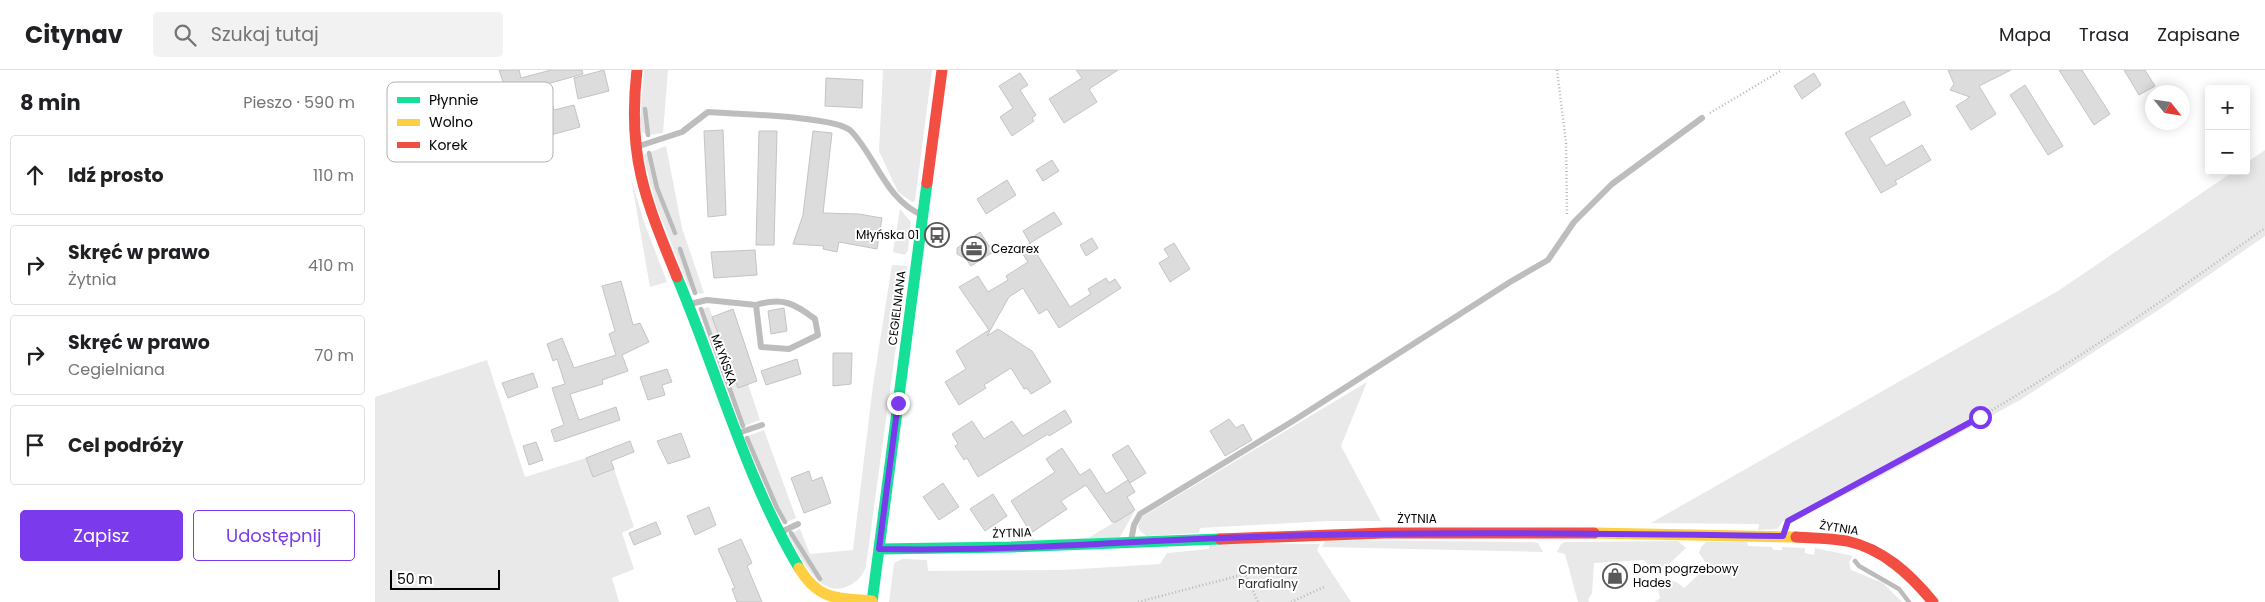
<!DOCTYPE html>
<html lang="pl">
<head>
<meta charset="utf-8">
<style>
	body { margin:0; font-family:Poppins,sans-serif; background:#f2f2f2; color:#202124 }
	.controls { position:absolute; right:15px; top:15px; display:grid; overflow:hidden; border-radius:5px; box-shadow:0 2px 12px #0003 }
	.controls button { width:45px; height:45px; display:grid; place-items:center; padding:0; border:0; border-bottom:1px solid #e0e0e0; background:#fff; color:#202124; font:25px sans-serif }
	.compass { position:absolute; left:1770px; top:15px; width:45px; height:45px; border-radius:50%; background:#fff; box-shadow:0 2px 12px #0003; rotate:120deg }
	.scale { position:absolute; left:15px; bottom:12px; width:110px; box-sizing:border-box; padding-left:5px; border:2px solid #000; border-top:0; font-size:14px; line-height:18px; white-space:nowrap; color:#000; -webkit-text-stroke:4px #fff; paint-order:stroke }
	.stop { position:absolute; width:15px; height:15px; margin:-11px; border:4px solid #7c3aed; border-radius:50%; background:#fff }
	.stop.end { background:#7c3aed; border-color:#fff; box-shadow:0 1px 5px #0008 }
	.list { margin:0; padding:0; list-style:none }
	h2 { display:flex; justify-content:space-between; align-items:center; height:65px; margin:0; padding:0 20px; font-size:21px }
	h2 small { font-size:16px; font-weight:400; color:#757577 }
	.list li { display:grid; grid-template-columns:32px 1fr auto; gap:15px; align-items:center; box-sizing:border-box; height:80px; margin:0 10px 10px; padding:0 10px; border:1px solid #e0e0e0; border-radius:5px }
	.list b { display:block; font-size:19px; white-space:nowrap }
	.list p { margin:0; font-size:16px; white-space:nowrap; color:#757577 }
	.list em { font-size:16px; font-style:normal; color:#757577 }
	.actions { display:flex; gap:10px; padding:15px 20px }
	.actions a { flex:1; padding:11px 0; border:1px solid #7c3aed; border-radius:5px; text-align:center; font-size:18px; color:#7c3aed }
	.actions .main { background:#7c3aed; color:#fff }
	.icon { flex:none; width:28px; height:28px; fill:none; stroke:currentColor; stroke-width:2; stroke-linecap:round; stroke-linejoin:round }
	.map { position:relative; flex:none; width:1890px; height:532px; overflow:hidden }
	header { display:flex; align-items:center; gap:30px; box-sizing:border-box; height:70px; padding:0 25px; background:#fff; border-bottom:1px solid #e0e0e0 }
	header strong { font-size:24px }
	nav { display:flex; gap:28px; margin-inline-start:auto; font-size:18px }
	.search { width:350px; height:45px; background:#f2f2f2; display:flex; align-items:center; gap:12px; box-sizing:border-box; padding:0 18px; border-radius:5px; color:#757577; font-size:19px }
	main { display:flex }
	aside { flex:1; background:#fff }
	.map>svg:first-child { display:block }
</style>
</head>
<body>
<header>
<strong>Citynav</strong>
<div class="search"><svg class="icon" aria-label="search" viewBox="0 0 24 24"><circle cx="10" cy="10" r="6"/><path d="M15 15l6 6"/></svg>Szukaj tutaj</div>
<nav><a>Mapa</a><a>Trasa</a><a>Zapisane</a></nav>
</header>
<main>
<aside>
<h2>8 min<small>Pieszo · 590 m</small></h2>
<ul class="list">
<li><svg class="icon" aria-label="ahead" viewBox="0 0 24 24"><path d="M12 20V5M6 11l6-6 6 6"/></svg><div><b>Idź prosto</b></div><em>110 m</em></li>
<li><svg class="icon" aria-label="right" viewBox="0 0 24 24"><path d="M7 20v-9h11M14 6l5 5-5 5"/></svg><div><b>Skręć w prawo</b><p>Żytnia</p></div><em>410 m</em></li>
<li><svg class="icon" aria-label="right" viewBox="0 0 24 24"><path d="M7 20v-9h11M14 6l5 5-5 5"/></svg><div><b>Skręć w prawo</b><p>Cegielniana</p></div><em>70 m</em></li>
<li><svg class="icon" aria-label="arrive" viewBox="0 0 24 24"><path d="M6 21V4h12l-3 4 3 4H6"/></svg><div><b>Cel podróży</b></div></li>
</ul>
<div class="actions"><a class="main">Zapisz</a><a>Udostępnij</a></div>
</aside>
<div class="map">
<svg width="1890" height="532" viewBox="0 0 1890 532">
	<rect width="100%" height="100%" fill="#fff"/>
	<!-- green -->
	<path fill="#e9e9e9" d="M269,0H293L288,63L273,65L267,62L265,51Z
		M508,0H557L540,131L537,132L523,122L504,81Z
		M291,76L307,158L329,223C321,226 318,220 313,215L282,138L268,85Z
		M1890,80V166L1785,239L1645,330L1486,417L1423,448L1408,451L1402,459L1383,460L1384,454L1276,453L1683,221L1859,101H1871V93Z
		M256,108L269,152L292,212L275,217Z
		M525,139L536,152L533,180L530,185L518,182Z
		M517,195L532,196L491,496C488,506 482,512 473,516C443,530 425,485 413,465L425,459L435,484L478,480L498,315Z
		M334,237L363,317L373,314L385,350L366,357L325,244L326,239Z
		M112,290L150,407L211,388L218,407L239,399L259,457L247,463L259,499L237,508L244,532H0V327Z
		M992,312L966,376L1006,451H953L825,458L824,463L772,466L765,461L763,456L767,447Z
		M389,360L421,448L409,453L370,367Z
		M760,440L745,467L655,471L659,467V470L713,468Z
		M951,470L1158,472L1163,473L1168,482L947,477Z
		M1303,471L1311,478L1295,493L1278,501L1269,490L1219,493L1217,523L1213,530L1214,532H1203L1190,484L1182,482L1186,474L1190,472Z
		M1331,472H1372L1373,476L1397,477L1398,480H1407V477L1430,478V483L1439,485L1440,478L1478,486L1474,492L1476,500L1508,513L1527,532H1280L1285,528L1283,520C1288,505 1300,509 1309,518L1333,496L1324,483L1326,477Z
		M834,473L945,474L942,480L976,532H514L519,493L527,489L552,490L553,501L688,500L785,494L792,483L834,479Z"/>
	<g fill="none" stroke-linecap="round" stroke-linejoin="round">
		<!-- stream -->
		<path stroke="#bbb" stroke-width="4.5" d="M270,39L273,65
			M274,83L282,118L300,163
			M305,179L320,223
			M326,239L368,356
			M372,368L402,438L410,452
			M416,463L445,509
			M1480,491L1484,496L1524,519L1534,532"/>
	</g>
	<!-- building -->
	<path fill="#dcdcdc" stroke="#c4c4c4" d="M124,0H144L146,8L176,0H207L208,4L172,14L179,40L199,35L205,57L176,65L174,56L164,59L153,18L132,24Z
		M229,0L234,21L203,29L199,8Z
		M701,0H743L714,19L722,32L689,53L674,29L707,8Z
		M1573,0H1636L1604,16L1621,44L1596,60L1581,36L1595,27L1575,20L1579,14Z
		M1684,0H1707L1735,44L1719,55Z
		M1749,0H1770L1780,16L1764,25Z
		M645,3L653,15L645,20L661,45L657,48L659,51L637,66L625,47L638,38L624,16Z
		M1439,3L1446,15L1427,29L1419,16Z
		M451,8L488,10L487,38L450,36Z
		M1650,15L1688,76L1673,85L1635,25Z
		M1529,31L1536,45L1494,68L1511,96L1547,75L1556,90L1520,111L1522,114L1506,123L1470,63Z
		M348,60L351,145L333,147L329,61Z
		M384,61H402L399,175H381Z
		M438,61L457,63L448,143L484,144L507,148L502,179L464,172L462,182L448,179L449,176L418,174L428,145Z
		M677,90L684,101L668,111L661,100Z
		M632,110L641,125L611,144L602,129Z
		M679,142L687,154L655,173L648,161Z
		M605,162L618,182L596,196L591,189L582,184V178Z
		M717,168L723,178L711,186L705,175Z
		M655,173L695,237L716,224L713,219L731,208L734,213L740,209L746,218L684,258L672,239L664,244L648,218L634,227L612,266L623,259L657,281L676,312L656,324L652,318L649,319L636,298L609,315L611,318L584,335L570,312L591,299L581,281L614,260L584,217L603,206L613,222L633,210L631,206L653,192L645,180Z
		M799,173L815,199L795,212L784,193L794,187L789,179Z
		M380,180L382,205L339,208L336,182Z
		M246,211L258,255L265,253L274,272L247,285L253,301L227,310L228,314L195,324L204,350L241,337L245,350L180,372L176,360L189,355L177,318L190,314L182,289L178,291L172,274L187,268L199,298L241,285L234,264L240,261L227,216Z
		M409,238L412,261L396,264L393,241Z
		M358,239L382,311L363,318L337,247Z
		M458,283H477L476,314L458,316Z
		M422,289L426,304L391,315L386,301Z
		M292,299L297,312L287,315L290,325L273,330L265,307Z
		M158,303L163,317L133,328L127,313Z
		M690,340L697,352L674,366L673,364L603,407L592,388L589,390L580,376L583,374L577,364L597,351L609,369L637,351L648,366Z
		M854,349L861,358L868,354L877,370L850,386L835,361Z
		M306,363L315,387L293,394L282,371Z
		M255,371L259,382L236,391L239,399L218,407L211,388Z
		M161,372L168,390L154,395L148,376Z
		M753,375L771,403L755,413L737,385Z
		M687,378L705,405L715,399L731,424L753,410L760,422L752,427L760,440L741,452H737L711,415L686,431L692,439L656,463L636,431L680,402L671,389Z
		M434,401L437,411L447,407L456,433L429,443L416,408Z
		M568,413L584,437L564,450L548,427Z
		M618,424L632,446L610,461L595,439Z
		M334,437L341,455L320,465L312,446Z
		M281,452L286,464L259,475L254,463Z
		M366,469L377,493L372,496L387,532H362L357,519L360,518L343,479Z"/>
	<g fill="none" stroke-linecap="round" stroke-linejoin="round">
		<!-- path -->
		<path stroke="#b8b8b8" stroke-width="2.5" stroke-dasharray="1 2.5" stroke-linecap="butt" d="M1182,0L1191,73L1192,144
			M1335,43L1407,0
			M1414,451C1478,416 1544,383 1607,346C1704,289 1798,224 1890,158
			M763,532L870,504L883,532
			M916,532L949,517"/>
		<!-- lane -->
		<path stroke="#bdbdbd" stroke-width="6" d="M261,77L307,62L333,42C359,44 461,46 476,61C501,87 511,130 547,145
			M315,234L332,230L381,235L386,277L414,279L443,265L440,249C419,233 407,227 381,235
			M363,363L387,355
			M406,462L423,454
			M756,471L759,455L765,444L918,351L1135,212L1173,190L1199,152L1237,114L1327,48"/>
		<!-- fast -->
		<path stroke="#16e098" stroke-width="11" d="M302,207C343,304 370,407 424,498
			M504,479L636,477L845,469
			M497,532L552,113"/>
		<!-- slow -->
		<path stroke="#ffcf43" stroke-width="11" d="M1219,463L1421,467
			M424,498C444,531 463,528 497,531"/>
		<!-- jam -->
		<path stroke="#f24e42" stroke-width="11" d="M262,0C252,86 270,129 302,207
			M552,113L567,0
			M1421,467C1438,468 1456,468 1472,471C1508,479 1535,504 1558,532
			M845,469L1010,463H1219"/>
	</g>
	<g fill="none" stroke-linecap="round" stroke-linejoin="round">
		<!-- route -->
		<path stroke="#7c3aed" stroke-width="6" d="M523,333L504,479C638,482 771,469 904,466C1072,461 1240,464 1408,466L1413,451L1605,347"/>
	</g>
	<!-- icons -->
	<defs>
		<symbol id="bus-ring" viewBox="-11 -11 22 22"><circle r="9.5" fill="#fff" stroke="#595959" stroke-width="1.5"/><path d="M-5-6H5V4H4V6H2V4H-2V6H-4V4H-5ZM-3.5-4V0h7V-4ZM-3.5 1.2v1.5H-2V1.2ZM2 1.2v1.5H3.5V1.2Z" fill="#595959"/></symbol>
		<symbol id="office-ring" viewBox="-11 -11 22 22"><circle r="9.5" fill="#fff" stroke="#595959" stroke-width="1.5"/><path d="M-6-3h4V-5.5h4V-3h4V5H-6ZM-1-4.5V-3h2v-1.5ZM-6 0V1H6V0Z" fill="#595959"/></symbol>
		<symbol id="shop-ring" viewBox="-11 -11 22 22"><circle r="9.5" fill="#fff" stroke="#595959" stroke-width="1.5"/><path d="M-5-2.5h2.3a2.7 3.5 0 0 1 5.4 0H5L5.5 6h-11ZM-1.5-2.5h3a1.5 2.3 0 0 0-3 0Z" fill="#595959"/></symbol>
	</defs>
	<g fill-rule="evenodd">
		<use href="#bus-ring" x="548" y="151" width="28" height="28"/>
		<use href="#office-ring" x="585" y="165" width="28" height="28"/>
		<use href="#shop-ring" x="1226" y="492" width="28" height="28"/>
	</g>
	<g text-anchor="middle" stroke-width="4" stroke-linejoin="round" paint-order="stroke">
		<!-- poi labels -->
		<g font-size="12" fill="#000" stroke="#fff" text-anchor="start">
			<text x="544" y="169" text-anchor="end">Młyńska 01</text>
			<text x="616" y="183">Cezarex</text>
			<text x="1258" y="503">Dom pogrzebowy<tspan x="1258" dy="14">Hades</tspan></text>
		</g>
		<!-- street labels -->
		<g font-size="12" fill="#000" stroke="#fff">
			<text transform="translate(522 238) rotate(-83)" y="4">CEGIELNIANA</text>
			<text transform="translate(349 290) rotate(70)" y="4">MŁYŃSKA</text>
			<text x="1042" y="453">ŻYTNIA</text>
			<text transform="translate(1464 458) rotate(9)" y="4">ŻYTNIA</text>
			<text transform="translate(637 463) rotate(-2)" y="4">ŻYTNIA</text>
		</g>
		<!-- park labels -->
		<g font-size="12" fill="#2e2e2e" stroke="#fff">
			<text x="893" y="504">Cmentarz<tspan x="893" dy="14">Parafialny</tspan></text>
		</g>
	</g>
	<!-- legend -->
	<rect x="12" y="12" width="166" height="80" rx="8" fill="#fff" stroke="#b2b2b2" stroke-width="1"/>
	<rect x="22" y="27" width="23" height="6" fill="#16e098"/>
	<rect x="22" y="49" width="23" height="7" fill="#ffcf43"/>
	<rect x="22" y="72" width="23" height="6" fill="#f24e42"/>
	<g font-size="14" fill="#000">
		<text x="54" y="35">Płynnie</text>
		<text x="54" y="57">Wolno</text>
		<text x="54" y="80">Korek</text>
	</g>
</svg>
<div class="controls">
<button>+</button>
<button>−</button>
</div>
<svg class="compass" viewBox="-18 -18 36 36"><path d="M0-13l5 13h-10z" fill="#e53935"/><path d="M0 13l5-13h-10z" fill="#757577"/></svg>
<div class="scale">50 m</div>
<div class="stop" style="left:1605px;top:347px"></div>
<div class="stop end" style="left:523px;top:333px"></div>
</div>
</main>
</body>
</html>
